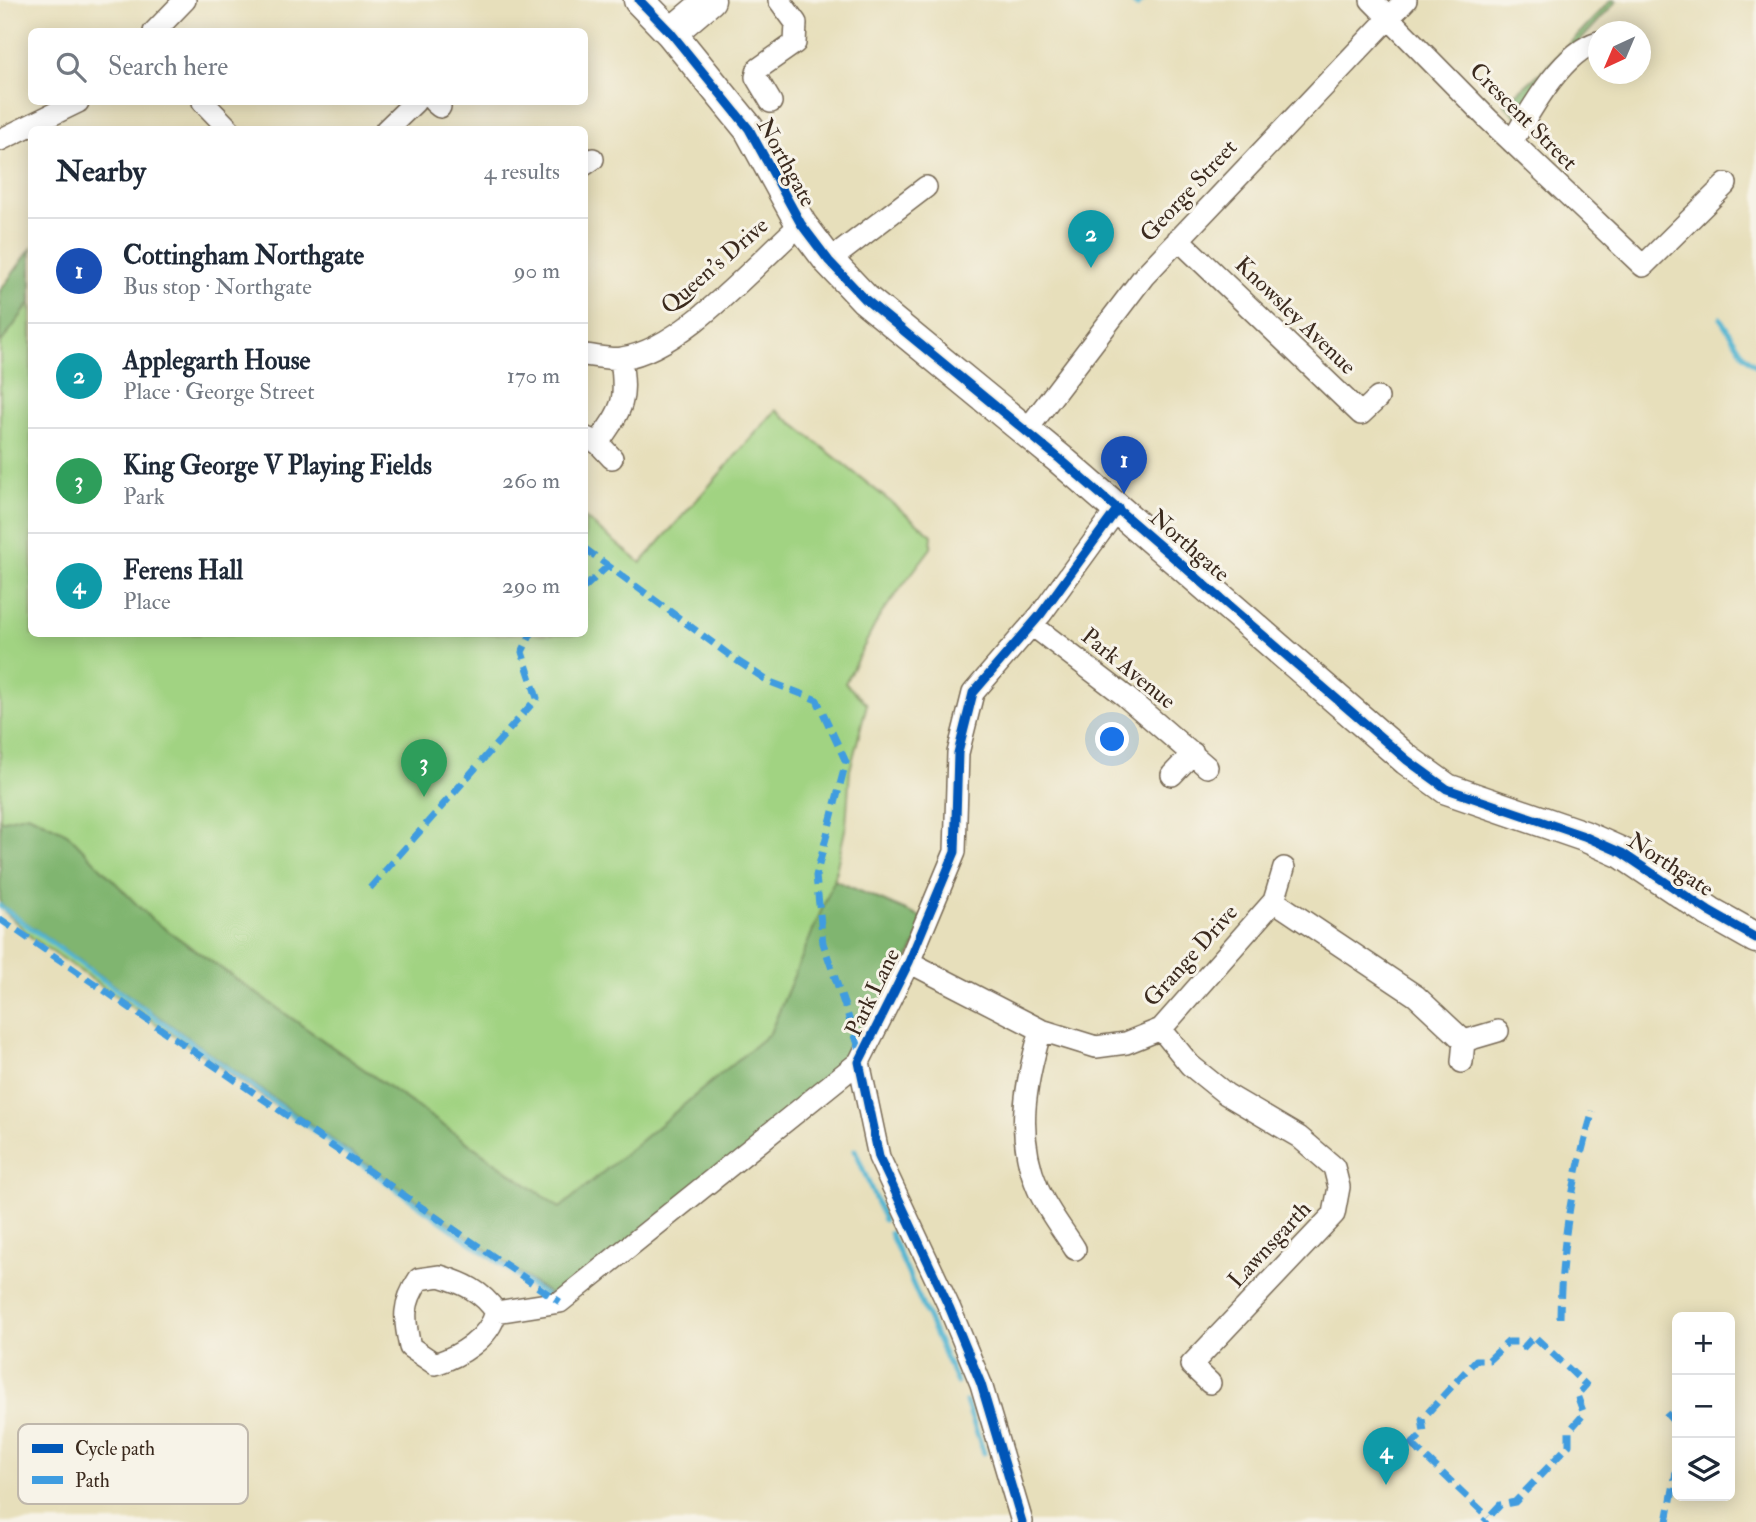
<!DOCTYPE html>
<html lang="en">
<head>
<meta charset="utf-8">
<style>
	body { margin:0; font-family:"IM FELL Double Pica",serif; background:#f6f6f7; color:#1f2937 }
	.controls { position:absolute; right:21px; bottom:21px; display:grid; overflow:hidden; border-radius:10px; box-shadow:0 4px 18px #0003 }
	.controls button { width:63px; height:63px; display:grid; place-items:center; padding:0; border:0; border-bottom:2px solid #e0e1e3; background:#fff; color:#1f2937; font:35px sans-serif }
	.compass { position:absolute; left:1588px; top:21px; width:63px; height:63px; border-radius:50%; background:#fff; box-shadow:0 4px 18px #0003; rotate:224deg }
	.you { position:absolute; left:1113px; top:740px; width:24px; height:24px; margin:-18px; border:5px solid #fff; border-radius:50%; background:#1a73e8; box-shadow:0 0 0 10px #1a73e833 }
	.badge { display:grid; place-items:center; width:46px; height:46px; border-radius:50%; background:#c8321e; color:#fff; font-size:23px; font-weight:700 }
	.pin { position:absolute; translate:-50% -58px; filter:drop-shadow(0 2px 4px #0008) }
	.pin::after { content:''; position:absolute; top:37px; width:24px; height:21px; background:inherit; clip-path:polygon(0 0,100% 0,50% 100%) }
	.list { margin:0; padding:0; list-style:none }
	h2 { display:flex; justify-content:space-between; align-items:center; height:91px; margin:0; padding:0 28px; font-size:30px }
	h2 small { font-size:23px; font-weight:400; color:#747a83 }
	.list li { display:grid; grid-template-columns:46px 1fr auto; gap:21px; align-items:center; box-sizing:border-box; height:105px; padding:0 28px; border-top:2px solid #e0e1e3 }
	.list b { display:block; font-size:26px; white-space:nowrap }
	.list p { margin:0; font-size:23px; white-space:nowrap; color:#747a83 }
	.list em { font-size:23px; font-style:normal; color:#747a83 }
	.icon { flex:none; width:38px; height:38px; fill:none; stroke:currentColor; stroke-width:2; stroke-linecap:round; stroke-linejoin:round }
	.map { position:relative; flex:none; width:1756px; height:1522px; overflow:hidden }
	.search { position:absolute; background:#fff; box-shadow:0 4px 18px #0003; left:28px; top:28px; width:560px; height:77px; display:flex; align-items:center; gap:18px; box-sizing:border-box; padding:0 24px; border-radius:10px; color:#747a83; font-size:26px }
	.panel { position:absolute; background:#fff; box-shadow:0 4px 18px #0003; left:28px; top:126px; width:560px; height:511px; border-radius:10px }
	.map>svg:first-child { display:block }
</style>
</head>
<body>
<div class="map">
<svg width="1756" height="1522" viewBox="0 0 1756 1522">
	<rect width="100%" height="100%" fill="#f7f3e8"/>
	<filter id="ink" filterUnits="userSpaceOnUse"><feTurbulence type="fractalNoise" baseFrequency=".0143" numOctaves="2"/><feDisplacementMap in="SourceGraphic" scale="14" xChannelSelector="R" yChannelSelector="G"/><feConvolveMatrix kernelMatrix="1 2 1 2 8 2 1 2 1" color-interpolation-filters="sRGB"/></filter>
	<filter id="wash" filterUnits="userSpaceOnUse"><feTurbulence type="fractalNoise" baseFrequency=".00686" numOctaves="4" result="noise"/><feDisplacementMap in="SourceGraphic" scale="28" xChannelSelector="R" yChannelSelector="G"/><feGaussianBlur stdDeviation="1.57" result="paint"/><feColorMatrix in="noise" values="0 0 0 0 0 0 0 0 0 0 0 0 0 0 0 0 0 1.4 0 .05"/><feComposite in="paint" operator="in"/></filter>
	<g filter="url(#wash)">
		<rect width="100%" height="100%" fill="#e7dfbb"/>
		<!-- green -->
		<path fill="#a1d382" stroke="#6e7e50" stroke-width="2" d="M31,249L32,634H584L585,518L641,563L776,410L932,535L931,548L879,617L845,683L867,704L850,770L846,825L834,880L927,920L556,1299L32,938L0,907V291Z"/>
		<!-- forest -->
		<path fill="#80b570" stroke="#5e7047" stroke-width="2" d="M1611,0L1617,1L1556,67L1517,117L1504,104L1548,66Z
			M31,249V302L0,344V291Z
			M28,814L67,833L150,918L560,1208L770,1033L834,880L927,920L859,1062L556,1299L0,904V821Z"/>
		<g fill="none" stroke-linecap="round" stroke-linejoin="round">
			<!-- stream -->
			<path stroke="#52b5d1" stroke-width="5" d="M1130,0L1137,6L1143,0
				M1720,318L1744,355L1756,366
				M0,906L547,1297
				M855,1150L884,1220
				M890,1233L957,1383
				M966,1402L984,1453"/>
		</g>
	</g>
	<g filter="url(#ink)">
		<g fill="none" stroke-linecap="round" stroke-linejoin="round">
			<defs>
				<path id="street" d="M1371,0L1488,119L1643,266L1726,184
					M154,32L185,0
					M203,102L230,130
					M434,102L440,107
					M771,102L756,77L758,69L795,43L796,23L779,0
					M386,130L415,102
					M0,140L78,102
					M1512,142C1530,111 1562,52 1598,42
					M584,165L593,159
					M1178,239L1361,414L1378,398
					M829,261L926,187
					M584,355C596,356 611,360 622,358C683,349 754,265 801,224
					M1026,431L1144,276L1406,0
					M584,437L598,443L612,458
					M598,443C623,407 627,403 621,359
					M1032,625L1125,696L1207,767
					M1172,775L1193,753
					M1274,901L1284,868
					M909,962L1041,1030L1096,1047L1126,1043L1161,1029L1274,901L1416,996L1464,1041
					M1161,1029L1190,1065L1226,1094L1299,1137L1334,1167L1339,1187L1334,1214L1191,1365L1210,1383
					M1041,1030C1025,1084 1015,1136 1038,1189C1047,1210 1063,1230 1075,1249
					M1462,1062L1464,1041L1498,1031
					M440,1276C463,1283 482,1291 496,1312C489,1339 460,1356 435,1364L410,1347C404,1319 402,1304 419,1279Z
					M496,1312L560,1302L859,1062
					M1022,1522L981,1384L950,1309L879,1157L859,1062L909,962L955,852L958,753L973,693L1041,614L1118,508"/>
				<path id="secondary" d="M639,0L671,33L749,129L801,224L829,261L865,299L1061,460L1407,760L1447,789L1584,836L1622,853L1710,912L1756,938
					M671,33L710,0"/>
			</defs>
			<!-- street casing -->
			<use href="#street" stroke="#776955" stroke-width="24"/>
			<!-- secondary casing -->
			<use href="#secondary" stroke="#776955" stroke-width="33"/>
			<!-- street -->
			<use href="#street" stroke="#fff" stroke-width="21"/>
			<!-- secondary -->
			<use href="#secondary" stroke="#fff" stroke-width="30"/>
			<!-- quiet -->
			<path stroke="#3f9ce0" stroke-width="7" stroke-dasharray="14 7" stroke-linecap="butt" d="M584,548L736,660L768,681L817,700L846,762L816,876L823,943L862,1056
				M584,588L609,565
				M370,888L537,698L522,652L531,634
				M0,919L560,1302
				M1560,1318C1561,1246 1572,1180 1593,1111
				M1666,1413L1677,1425
				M1412,1444L1488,1517
				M1380,1454L1392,1465L1424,1432L1422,1419L1476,1360H1489L1508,1342H1520L1524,1347L1534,1336L1586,1385L1577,1395L1584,1414L1569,1431V1445L1515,1502L1500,1505L1484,1522
				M1667,1522L1677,1467"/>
			<defs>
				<path id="cycleway" d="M639,0L671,33L749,129L801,224L829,261L865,299L1061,460L1407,760L1447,789L1584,836L1622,853L1710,912L1756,938
					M1022,1522L981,1384L950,1309L879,1157L859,1062L909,962L955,852L958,753L973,693L1041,614L1118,508"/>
			</defs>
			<!-- cycleway casing -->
			<use href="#cycleway" stroke="#f7f3e8" stroke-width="13"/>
			<!-- cycleway -->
			<use href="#cycleway" stroke="#0057b8" stroke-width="9"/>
		</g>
	</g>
	<g text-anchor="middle" stroke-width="6" stroke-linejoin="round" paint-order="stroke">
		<!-- street labels -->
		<g font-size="23" fill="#3b2a1e" stroke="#f7f3e8">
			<text transform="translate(1524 116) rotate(45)" y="8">Crescent Street</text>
			<text transform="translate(787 162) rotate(61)" y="8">Northgate</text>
			<text transform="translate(1188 190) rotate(-47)" y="8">George Street</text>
			<text transform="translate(714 265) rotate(-41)" y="8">Queen's Drive</text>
			<text transform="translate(1296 315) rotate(44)" y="8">Knowsley Avenue</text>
			<text transform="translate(1190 545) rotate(41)" y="8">Northgate</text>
			<text transform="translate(1129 668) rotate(39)" y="8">Park Avenue</text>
			<text transform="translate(1671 864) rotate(33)" y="8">Northgate</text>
			<text transform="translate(1190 955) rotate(-48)" y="8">Grange Drive</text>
			<text transform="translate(872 992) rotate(-64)" y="8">Park Lane</text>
			<text transform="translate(1269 1244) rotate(-47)" y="8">Lawnsgarth</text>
		</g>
	</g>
	<!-- legend -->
	<rect x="18" y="1424" width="230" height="80" rx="10" fill="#f7f3e8" stroke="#bfb7ab" stroke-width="2"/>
	<rect x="32" y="1444" width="31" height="9" fill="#0057b8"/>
	<rect x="32" y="1476" width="31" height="8" fill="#3f9ce0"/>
	<g font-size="19" fill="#3b2a1e">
		<text x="75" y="1455">Cycle path</text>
		<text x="75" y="1487">Path</text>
	</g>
</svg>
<div class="controls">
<button>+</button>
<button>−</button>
<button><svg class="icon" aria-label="layers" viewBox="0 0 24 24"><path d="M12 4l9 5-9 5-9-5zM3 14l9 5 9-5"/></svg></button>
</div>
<svg class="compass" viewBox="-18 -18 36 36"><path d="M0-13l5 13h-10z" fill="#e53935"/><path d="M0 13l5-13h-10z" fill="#747a83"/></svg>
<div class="you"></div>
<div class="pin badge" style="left:1124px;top:494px;background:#1a4fb4">1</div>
<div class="pin badge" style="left:1091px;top:268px;background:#0f9aa8">2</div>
<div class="pin badge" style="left:424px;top:797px;background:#2e9e5b">3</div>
<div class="pin badge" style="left:1386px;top:1485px;background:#0f9aa8">4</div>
<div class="search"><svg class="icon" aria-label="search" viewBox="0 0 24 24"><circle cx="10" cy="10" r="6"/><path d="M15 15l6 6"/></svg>Search here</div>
<section class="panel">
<h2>Nearby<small>4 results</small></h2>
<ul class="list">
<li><span class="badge" style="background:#1a4fb4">1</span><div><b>Cottingham Northgate</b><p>Bus stop · Northgate</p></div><em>90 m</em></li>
<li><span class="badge" style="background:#0f9aa8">2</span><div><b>Applegarth House</b><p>Place · George Street</p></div><em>170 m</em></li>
<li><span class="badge" style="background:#2e9e5b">3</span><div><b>King George V Playing Fields</b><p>Park</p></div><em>260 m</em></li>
<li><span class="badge" style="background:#0f9aa8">4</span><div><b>Ferens Hall</b><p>Place</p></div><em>290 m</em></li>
</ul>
</section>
</div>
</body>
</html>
